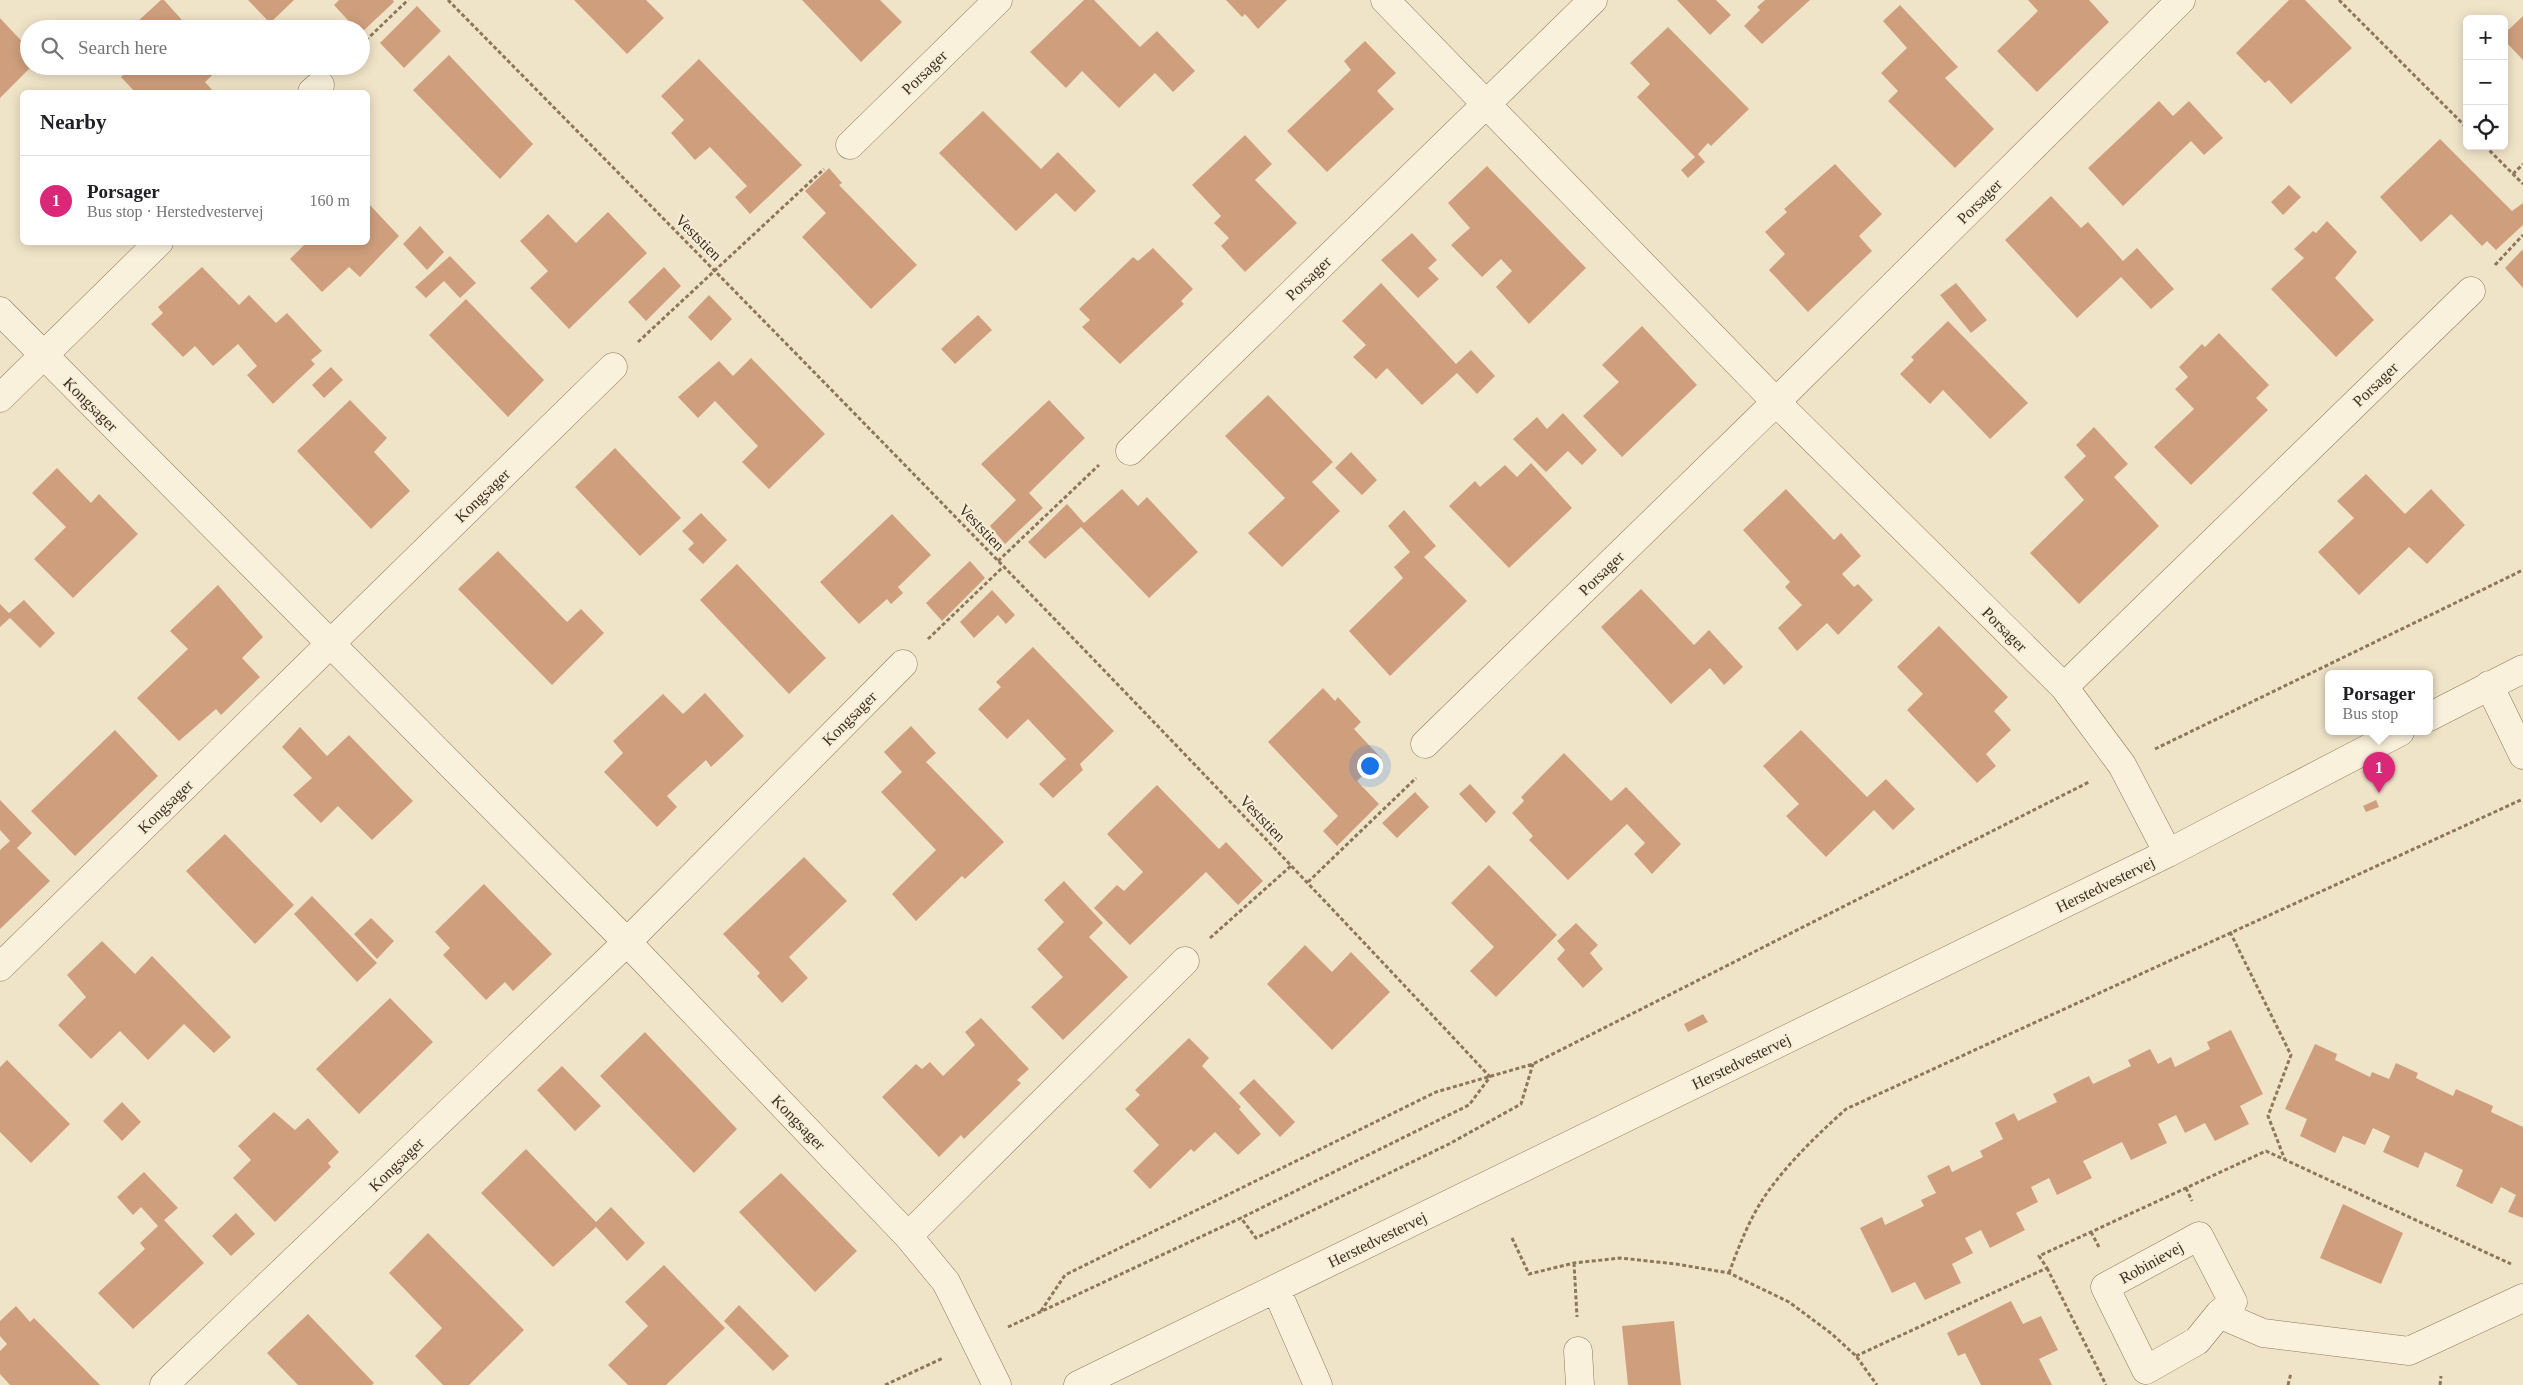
<!DOCTYPE html>
<html lang="en">
<head>
<meta charset="utf-8">
<style>
	body { margin:0; font-family:"Times New Roman",serif; background:#f6f6f6; color:#202124 }
	.controls { position:absolute; right:15px; top:15px; display:grid; overflow:hidden; border-radius:8px; box-shadow:0 2px 12px #0003 }
	.controls button { width:45px; height:45px; display:grid; place-items:center; padding:0; border:0; border-bottom:1px solid #e0e0e0; background:#fff; color:#202124; font:25px sans-serif }
	.you { position:absolute; left:1369px; top:765px; width:18px; height:18px; margin:-12px; border:4px solid #fff; border-radius:50%; background:#1a73e8; box-shadow:0 0 0 8px #1a73e833 }
	.badge { display:grid; place-items:center; width:32px; height:32px; border-radius:50%; background:#db2777; color:#fff; font-size:16px; font-weight:700 }
	.pin { position:absolute; translate:-50% -41px; filter:drop-shadow(0 1px 2px #0008) }
	.pin::after { content:''; position:absolute; top:26px; width:18px; height:15px; background:inherit; clip-path:polygon(0 0,100% 0,50% 100%) }
	.popup { position:absolute; left:2325px; top:670px; width:108px; height:65px; box-sizing:border-box; display:grid; place-content:center; border-radius:8px; background:#fff; filter:drop-shadow(0 1px 4px #0005); font-size:16px; white-space:nowrap; color:#757577 }
	.popup b { font-size:19px; color:#202124 }
	.popup::after { content:''; position:absolute; left:50%; top:100%; margin-left:-10px; border:10px solid transparent; border-top-color:#fff }
	.list { margin:0; padding:0; list-style:none }
	h2 { display:flex; justify-content:space-between; align-items:center; height:65px; margin:0; padding:0 20px; font-size:21px }
	h2 small { font-size:16px; font-weight:400; color:#757577 }
	.list li { display:grid; grid-template-columns:32px 1fr auto; gap:15px; align-items:center; box-sizing:border-box; height:90px; padding:0 20px; border-top:1px solid #e0e0e0 }
	.list b { display:block; font-size:19px; white-space:nowrap }
	.list p { margin:0; font-size:16px; white-space:nowrap; color:#757577 }
	.list em { font-size:16px; font-style:normal; color:#757577 }
	.icon { flex:none; width:28px; height:28px; fill:none; stroke:currentColor; stroke-width:2; stroke-linecap:round; stroke-linejoin:round }
	.map { position:relative; flex:none; width:2523px; height:1385px; overflow:hidden }
	.search { position:absolute; background:#fff; box-shadow:0 2px 12px #0003; left:20px; top:20px; width:350px; height:55px; display:flex; align-items:center; gap:12px; box-sizing:border-box; padding:0 18px; border-radius:28px; color:#757577; font-size:19px }
	.panel { position:absolute; background:#fff; box-shadow:0 2px 12px #0003; left:20px; top:90px; width:350px; height:155px; border-radius:8px }
	.map>svg:first-child { display:block }
</style>
</head>
<body>
<div class="map">
<svg width="2523" height="1385" viewBox="0 0 2523 1385">
	<rect width="100%" height="100%" fill="#f0e4c8"/>
	<!-- building -->
	<path fill="#cf9f7d" d="M161,0H164L190,29H143L137,22Z
		M248,0H294L270,23Z
		M339,0H393L394,2L361,33V29H356L334,5Z
		M574,0H646L664,18L627,54Z
		M802,0H880L902,22L861,62Z
		M1084,0H1094L1140,47L1157,31L1195,71L1173,92L1155,73L1119,108L1082,71L1066,88L1030,52Z
		M1226,0H1287L1258,29L1245,14L1242,17Z
		M1677,0H1716L1731,15L1710,35Z
		M1765,0H1810L1762,44L1744,26L1760,10L1757,7Z
		M2028,0H2089L2109,22L2037,92L1997,51L2038,11Z
		M2289,0H2305L2352,48L2291,104L2269,80L2265,83L2236,53Z
		M1900,5L1958,67L1945,78L1994,129L1955,168L1888,101L1898,91L1881,73L1907,48L1883,21Z
		M417,6L441,31L404,68L380,43Z
		M2523,16V60L2504,40V34Z
		M0,18L29,49V66H32L0,98Z
		M1668,27L1749,109L1711,146L1708,143L1698,154L1705,162L1688,178L1681,170L1695,157L1637,97L1650,84L1630,63Z
		M1365,41L1396,73L1377,91L1394,109L1327,172L1287,131L1351,70L1344,61Z
		M449,55L533,144L500,179L413,90Z
		M699,59L802,165L750,214L735,197L747,186L710,147L695,160L671,133L684,120L661,96Z
		M132,66H222L205,82L214,92H135L121,77Z
		M2159,101L2173,116L2189,101L2223,138L2204,155L2191,141L2123,206L2088,168Z
		M983,111L1041,169L1058,152L1096,191L1075,212L1056,193L1016,231L939,153Z
		M1245,135L1272,164L1255,180L1297,223L1245,272L1221,246L1229,238L1214,223L1221,216L1192,185Z
		M2440,139L2512,211L2523,203V225L2496,250L2487,241L2482,246L2451,214L2421,242L2380,197Z
		M1835,164L1882,214L1859,236L1872,251L1808,312L1769,270L1785,254L1765,232L1787,212L1784,209Z
		M1487,166L1586,268L1529,324L1496,287L1512,271L1501,259L1482,277L1451,245L1470,228L1448,203Z
		M829,168L842,183L839,185L917,265L871,309L802,237L826,213L805,191Z
		M2289,185L2301,197L2283,215L2271,202Z
		M2051,196L2081,228L2088,222L2123,261L2137,248L2174,289L2151,309L2121,277L2077,318L2005,240Z
		M368,203L399,236L360,277L349,267L322,292L290,259L307,242H368Z
		M608,212L647,253L569,329L530,288L548,271L520,241L548,214L576,243Z
		M2327,221L2357,252L2335,278L2374,320L2336,357L2271,289L2304,258L2294,249L2313,231L2316,233Z
		M420,226L444,252L427,270L403,244Z
		M1412,233L1437,260L1428,268L1439,279L1418,298L1381,260Z
		M1153,248L1193,289L1181,301L1184,304L1120,364L1082,327L1090,320L1079,309L1133,257L1138,261Z
		M2523,249V288L2505,268Z
		M450,256L476,283L460,298L444,281L426,298L415,287Z
		M202,267L239,305L249,295L276,323L287,313L322,351L311,360L315,364L273,404L247,375L257,366L238,344L213,366L195,346L183,357L151,324L163,313L158,307Z
		M664,267L681,286L646,321L628,302Z
		M1381,283L1456,364L1471,350L1495,376L1477,394L1457,373L1422,405L1387,368L1376,379L1353,357L1366,345L1342,321Z
		M1956,283L1987,320L1971,333L1940,295Z
		M709,295L732,319L711,341L688,317Z
		M466,299L544,380L508,417L429,335Z
		M978,315L992,330L955,364L941,349Z
		M1948,321L2028,403L1990,439L1943,390L1930,404L1900,374L1914,360L1911,357Z
		M1642,326L1697,385L1622,457L1583,416L1619,382L1602,365Z
		M2219,333L2269,385L2256,398L2268,410L2191,485L2154,447L2194,409L2175,389L2188,377L2179,367L2202,344L2205,347Z
		M751,358L825,434L769,489L742,462L758,446L715,401L698,418L678,397L719,361L733,376Z
		M331,367L343,380L324,398L312,385Z
		M1268,395L1333,462L1312,482L1340,511L1282,567L1248,533L1285,498L1225,436Z
		M350,400L387,438L374,452L410,491L371,529L297,451Z
		M1049,400L1085,438L1029,493L1043,508L1005,544L990,526L1016,500L981,464Z
		M1563,413L1597,450L1582,465L1568,451L1546,472L1513,439L1537,417L1547,429Z
		M2094,427L2128,464L2114,477L2159,526L2079,604L2030,553L2084,500L2064,477L2086,456L2076,445Z
		M615,448L681,518L640,556L575,487Z
		M1351,452L1377,480L1362,495L1335,468Z
		M1531,463L1572,508L1509,568L1449,506L1475,481L1480,487L1505,465L1517,477Z
		M57,468L91,503L99,494L138,534L73,598L34,559L66,527L32,493Z
		M2366,474L2405,514L2431,489L2465,525L2427,564L2409,547L2359,595L2318,552L2354,518L2337,501Z
		M1122,489L1138,506L1147,497L1198,552L1149,598L1081,527L1045,559L1028,542L1067,504L1084,523Z
		M1786,489L1834,540L1841,533L1861,556L1842,574L1854,587L1858,584L1873,600L1838,635L1827,623L1797,651L1778,628L1802,605L1785,587L1790,582L1743,530Z
		M1404,510L1436,546L1424,557L1467,601L1390,676L1349,631L1403,578L1394,567L1410,552L1388,526Z
		M701,513L727,540L703,564L688,549L694,543L682,531Z
		M892,514L931,555L898,587L903,593L891,604L887,599L859,624L820,582Z
		M498,551L567,622L581,609L604,633L552,685L458,589Z
		M970,561L985,578L942,621L926,603Z
		M737,564L826,658L789,694L700,600Z
		M218,585L263,637L242,658L260,677L221,715L216,709L179,741L137,698L188,649L170,631Z
		M1641,589L1694,645L1709,630L1743,667L1724,685L1710,668L1671,704L1601,627Z
		M992,590L1015,615L1006,624L998,615L974,638L960,622Z
		M24,600L55,633L40,648L10,618L0,627V604L9,613Z
		M1939,626L2008,697L1994,711L2011,730L1986,754L1996,766L1977,783L1907,710L1923,694L1897,667Z
		M1033,647L1114,731L1080,764L1083,770L1053,798L1039,784L1066,759L1028,719L1007,739L978,709L1001,687L996,682Z
		M1323,688L1335,701L1338,697L1361,722L1354,729L1381,758L1357,781L1379,804L1337,846L1323,831L1338,816L1268,742Z
		M705,693L744,736L711,767L706,760L667,796L677,807L657,827L604,772L623,753L613,741L663,694L683,714Z
		M911,726L936,753L926,762L1004,842L965,879L962,876L916,921L892,894L936,850L881,792L902,772L884,752Z
		M300,727L327,756L349,735L413,801L372,840L338,806L321,823L293,795L312,778L282,747Z
		M115,730L158,776L75,856L31,811Z
		M1801,730L1867,797L1886,779L1915,809L1893,830L1874,810L1826,857L1786,816L1799,804L1763,766Z
		M1564,753L1611,801L1626,787L1681,844L1652,874L1634,854L1645,843L1627,824L1568,880L1529,840L1533,836L1512,813L1524,801L1521,797Z
		M1470,784L1496,812L1486,823L1459,794Z
		M1157,785L1219,849L1226,842L1263,881L1238,905L1206,872L1130,945L1094,908L1117,885L1124,891L1143,872L1107,834Z
		M1415,792L1429,807L1397,838L1382,823Z
		M0,800L32,833L17,848L50,881L0,929V850L10,841L0,830Z
		M2376,800L2379,807L2366,812L2363,806Z
		M225,834L294,905L255,944L186,871Z
		M804,857L847,901L789,957L808,978L782,1003L757,976L760,973L723,934Z
		M1489,865L1557,935L1496,997L1470,971L1494,947L1451,903Z
		M1064,881L1103,923L1089,937L1128,977L1063,1040L1031,1007L1063,977L1037,949L1064,922L1044,900Z
		M484,884L552,954L513,991L505,982L486,1000L443,955L450,948L435,932Z
		M312,896L377,963L357,982L294,914Z
		M371,918L394,941L377,959L354,934Z
		M1576,923L1598,945L1590,953L1603,969L1583,988L1557,959L1565,950L1557,941Z
		M102,941L135,974L152,956L231,1037L214,1053L184,1024L148,1060L120,1031L91,1059L58,1025L86,997L67,975Z
		M1305,945L1332,972L1351,952L1390,992L1332,1050L1267,984Z
		M390,998L433,1042L359,1114L316,1069Z
		M1703,1014L1708,1022L1688,1032L1684,1024Z
		M981,1018L1029,1069L1017,1080L1021,1083L964,1139L961,1135L939,1157L882,1097L916,1064L922,1069L930,1062L943,1076L975,1045L965,1032Z
		M2231,1030L2263,1094L2240,1106L2249,1124L2215,1141L2205,1123L2185,1133L2176,1115L2158,1124L2167,1143L2131,1160L2122,1142L2083,1161L2092,1178L2057,1195L2049,1178L2031,1187L2038,1202L2016,1213L2025,1230L1990,1248L1981,1230L1965,1238L1973,1253L1952,1264L1961,1283L1925,1300L1915,1282L1892,1293L1860,1228L1882,1217L1885,1225L1924,1206L1921,1200L1936,1193L1927,1176L1949,1165L1952,1172L1983,1157L1980,1151L2003,1139L1995,1123L2014,1113L2018,1121L2057,1102L2053,1094L2089,1076L2093,1084L2131,1066L2128,1060L2150,1049L2158,1064L2171,1057L2175,1067L2210,1049L2207,1042Z
		M645,1032L737,1129L694,1173L600,1076Z
		M1189,1038L1209,1058L1202,1066L1241,1107L1239,1109L1261,1134L1238,1155L1215,1132L1194,1152L1191,1149L1150,1189L1133,1171L1159,1145L1125,1109L1140,1095L1135,1090Z
		M2315,1044L2337,1054L2335,1060L2370,1077L2372,1072L2389,1079L2396,1063L2418,1073L2416,1078L2453,1096L2456,1089L2493,1106L2491,1112L2523,1127V1218L2508,1212L2516,1195L2501,1187L2492,1204L2456,1186L2463,1170L2425,1152L2418,1168L2383,1152L2390,1136L2373,1128L2365,1145L2343,1136L2335,1153L2300,1136L2307,1119L2285,1109Z
		M7,1060L70,1124L31,1163L0,1132V1067Z
		M562,1066L601,1106L575,1131L537,1090Z
		M1254,1079L1295,1122L1280,1137L1239,1093Z
		M122,1102L141,1122L122,1141L103,1121Z
		M274,1112L295,1130L308,1118L339,1152L328,1163L331,1167L275,1222L233,1178L251,1160L238,1146Z
		M526,1149L596,1222L611,1207L645,1243L627,1261L596,1227L553,1267L481,1193Z
		M144,1172L178,1208L164,1220L204,1263L133,1329L98,1293L145,1249L140,1243L158,1226L141,1207L133,1215L117,1197Z
		M781,1173L857,1251L815,1292L739,1212Z
		M2343,1204L2403,1233L2381,1284L2320,1258Z
		M236,1213L255,1234L231,1256L212,1236Z
		M428,1233L524,1330L469,1385H443L415,1356L442,1328L389,1273Z
		M664,1265L725,1328L666,1385H628L608,1365L648,1326L625,1302Z
		M2011,1301L2023,1324L2041,1316L2058,1350L2039,1359L2052,1385H1981L1965,1353L1958,1356L1947,1333Z
		M739,1305L789,1356L773,1371L724,1321Z
		M16,1306L30,1322L34,1318L100,1385H10L0,1374V1351L7,1344L0,1336V1321Z
		M308,1314L374,1383L372,1385H298L267,1353Z
		M1674,1321L1681,1385H1628L1622,1326Z"/>
	<g fill="none" stroke-linecap="round" stroke-linejoin="round">
		<defs>
			<path id="minor" d="M1385,0L1776,402L2064,687L2122,765L2168,853
				M312,92L320,85
				M850,145L998,0
				M0,311L627,942L908,1236L946,1282L997,1385
				M0,398L159,242
				M1130,451L1593,0
				M2489,685L2523,755
				M2064,687L2471,291
				M2429,717L2523,669
				M1425,744L1776,402L2181,0
				M0,967L613,367
				M908,1236L1185,961
				M2199,1236L2233,1302L2219,1314L2197,1341L2146,1370L2105,1287Z
				M1276,1289L1318,1385
				M2219,1314L2263,1333L2409,1351L2523,1298
				M1578,1351L1580,1385
				M164,1385L627,942L903,664
				M1078,1385L2168,853L2400,732"/>
		</defs>
		<!-- minor casing -->
		<use href="#minor" stroke="#8d765c" stroke-width="29"/>
		<!-- path -->
		<path stroke="#8d765c" stroke-width="3" stroke-dasharray="4 2.5" stroke-linecap="butt" d="M448,0C799,356 1150,712 1490,1077L1469,1105L1241,1218
			M2339,0L2467,128
			M361,45L408,0
			M2485,146L2523,184
			M2513,174L2523,164
			M2495,265L2523,235
			M638,342L824,169
			M998,561L1099,465
			M928,639L1003,567
			M2155,749L2523,570
			M1308,882L1416,778
			M2230,932L2291,1055L2268,1116L2285,1160
			M1210,938L1292,865
			M2186,1188L2192,1201
			M2091,1232L2100,1249
			M1512,1238L1529,1274L1574,1263L1620,1258L1676,1264L1729,1273L1789,1302L1832,1334L1856,1356L1877,1385
			M1574,1263L1577,1317
			M2047,1268L2106,1385
			M1729,1273C1739,1246 1750,1217 1767,1193C1789,1162 1817,1135 1846,1109L2523,799
			M1041,1311L1065,1275L1436,1092L1533,1064L2089,782
			M1008,1327L1241,1218L1256,1238L1449,1144L1521,1104L1533,1064
			M1856,1356L2047,1268L2039,1256L2266,1151L2511,1264
			M885,1385L943,1358
			M2288,1385L2291,1373
			M2440,1385L2441,1376"/>
		<!-- minor -->
		<use href="#minor" stroke="#faf1dc" stroke-width="28"/>
	</g>
	<g text-anchor="middle" stroke-width="4" stroke-linejoin="round" paint-order="stroke">
		<!-- street labels -->
		<g font-size="16" fill="#3d2e20" stroke="#f7eed8">
			<text transform="translate(924 72) rotate(-44)" y="6">Porsager</text>
			<text transform="translate(1979 201) rotate(-45)" y="6">Porsager</text>
			<text transform="translate(699 237) rotate(45)" y="6">Veststien</text>
			<text transform="translate(1308 278) rotate(-44)" y="6">Porsager</text>
			<text transform="translate(2375 384) rotate(-44)" y="6">Porsager</text>
			<text transform="translate(91 404) rotate(45)" y="6">Kongsager</text>
			<text transform="translate(482 495) rotate(-44)" y="6">Kongsager</text>
			<text transform="translate(982 527) rotate(46)" y="6">Veststien</text>
			<text transform="translate(1601 573) rotate(-44)" y="6">Porsager</text>
			<text transform="translate(2005 629) rotate(45)" y="6">Porsager</text>
			<text transform="translate(849 718) rotate(-45)" y="6">Kongsager</text>
			<text transform="translate(165 806) rotate(-44)" y="6">Kongsager</text>
			<text transform="translate(1263 818) rotate(46)" y="6">Veststien</text>
			<text transform="translate(2105 884) rotate(-26)" y="6">Herstedvestervej</text>
			<text transform="translate(1741 1061) rotate(-26)" y="6">Herstedvestervej</text>
			<text transform="translate(799 1122) rotate(46)" y="6">Kongsager</text>
			<text transform="translate(396 1164) rotate(-44)" y="6">Kongsager</text>
			<text transform="translate(1377 1239) rotate(-26)" y="6">Herstedvestervej</text>
			<text transform="translate(2151 1262) rotate(-29)" y="6">Robinievej</text>
		</g>
	</g>
</svg>
<div class="controls">
<button>+</button>
<button>−</button>
<button><svg class="icon" aria-label="locate" viewBox="0 0 24 24"><circle cx="12" cy="12" r="6"/><path d="M12 2v4M12 18v4M2 12h4M18 12h4"/></svg></button>
</div>
<div class="you"></div>
<div class="pin badge" style="left:2379px;top:793px">1</div>
<div class="popup"><b>Porsager</b>Bus stop</div>
<div class="search"><svg class="icon" aria-label="search" viewBox="0 0 24 24"><circle cx="10" cy="10" r="6"/><path d="M15 15l6 6"/></svg>Search here</div>
<section class="panel">
<h2>Nearby<small></small></h2>
<ul class="list">
<li><span class="badge">1</span><div><b>Porsager</b><p>Bus stop · Herstedvestervej</p></div><em>160 m</em></li>
</ul>
</section>
</div>
</body>
</html>
